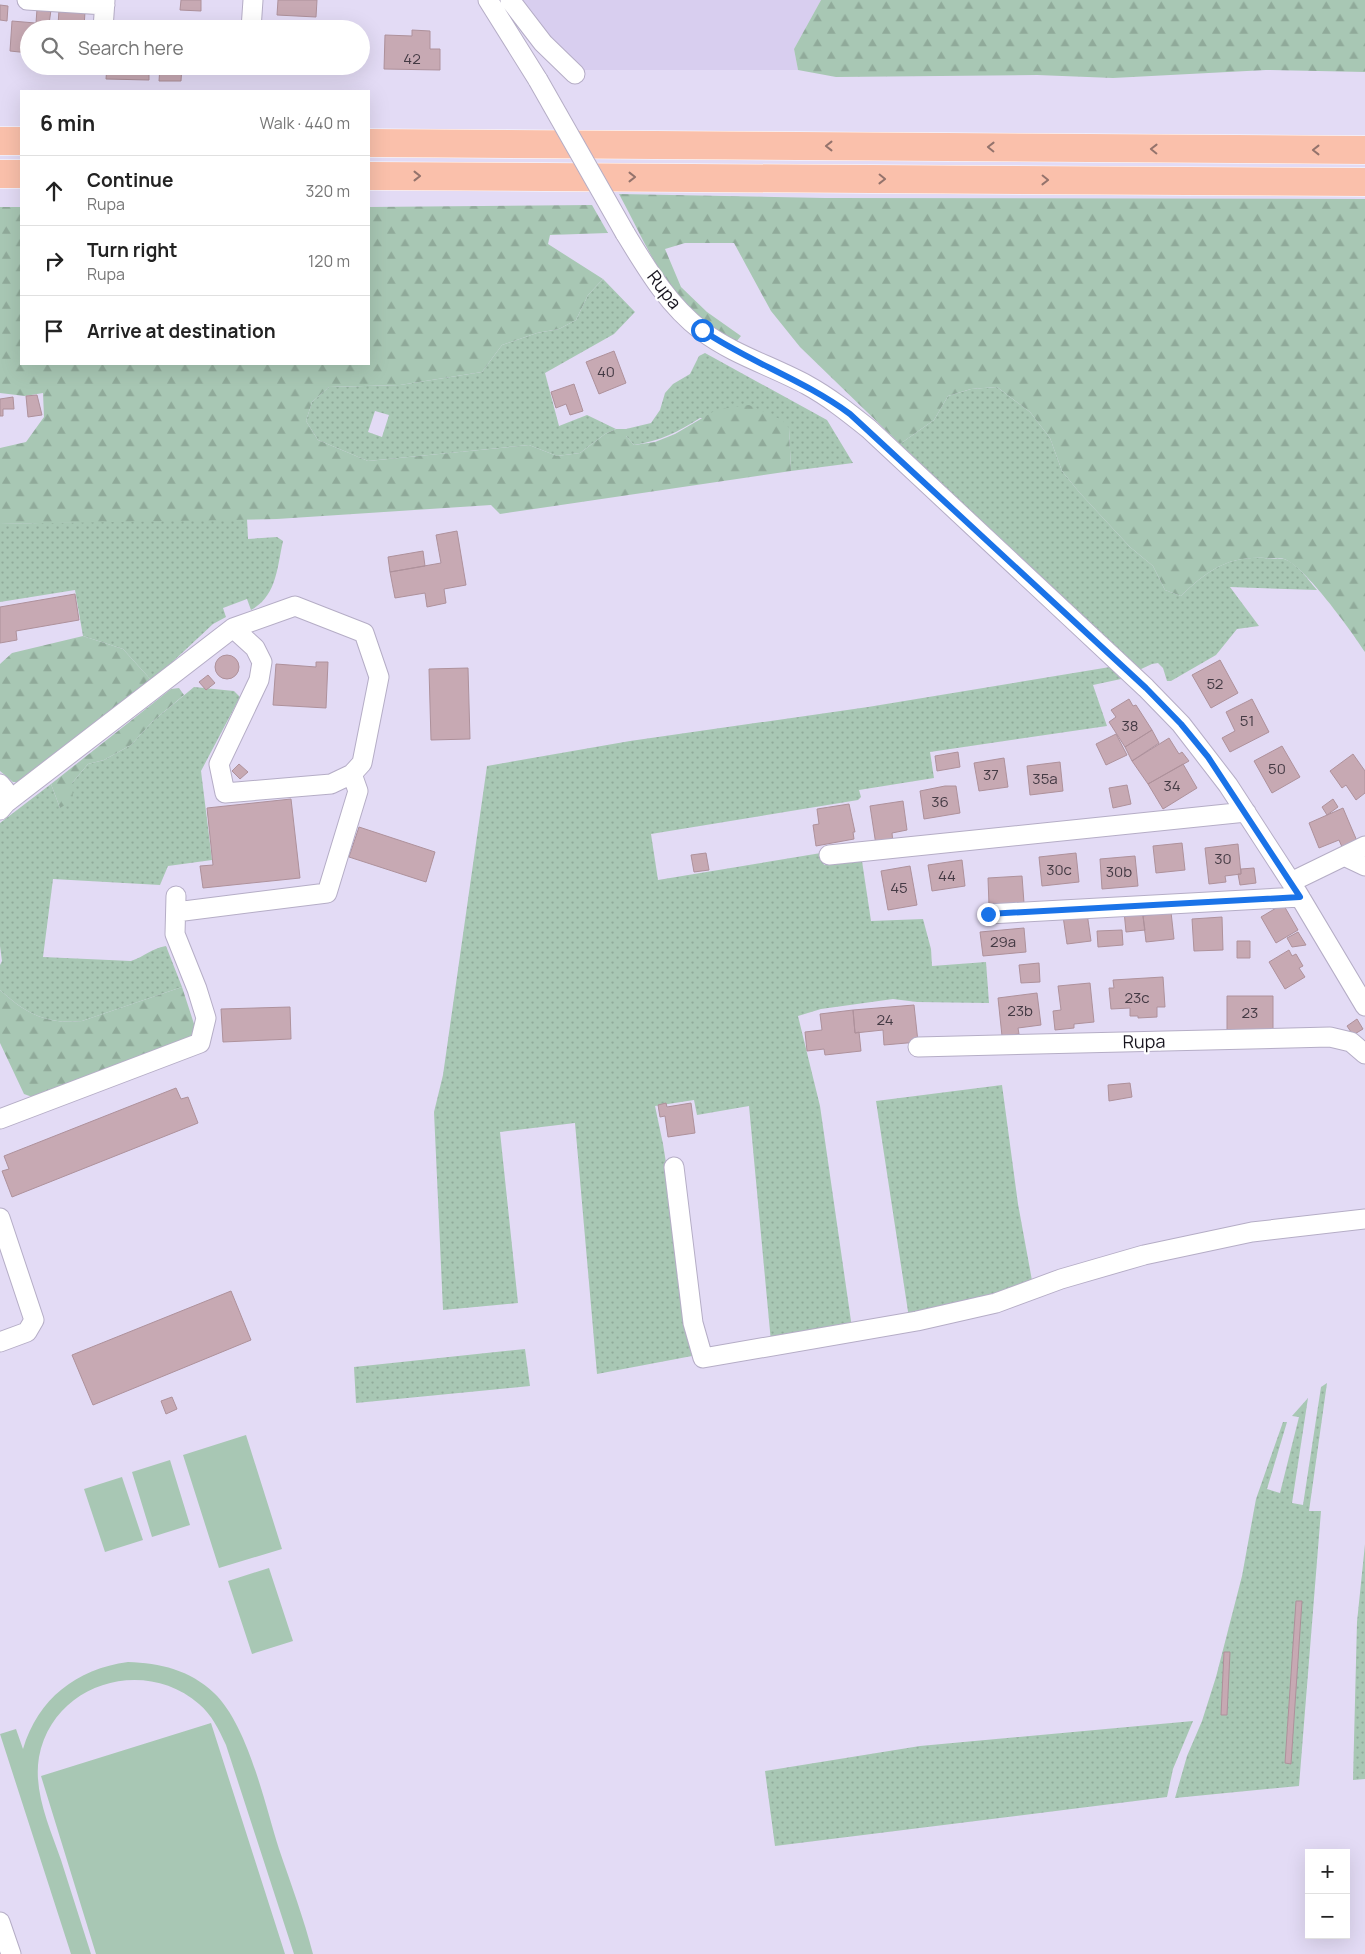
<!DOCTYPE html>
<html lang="en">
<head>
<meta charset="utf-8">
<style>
	body { margin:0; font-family:Manrope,sans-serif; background:#f2f2f2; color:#222 }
	.controls { position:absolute; right:15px; bottom:15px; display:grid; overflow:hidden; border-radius:0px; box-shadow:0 5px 20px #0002 }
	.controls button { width:45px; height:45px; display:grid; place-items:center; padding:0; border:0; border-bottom:1px solid #e0e0e0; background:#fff; color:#222; font:25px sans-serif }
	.stop { position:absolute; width:15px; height:15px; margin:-11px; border:4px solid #1a73e8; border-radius:50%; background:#fff }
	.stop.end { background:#1a73e8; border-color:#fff; box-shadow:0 1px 5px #0008 }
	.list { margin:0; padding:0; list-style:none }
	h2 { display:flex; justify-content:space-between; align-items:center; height:65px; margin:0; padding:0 20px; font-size:21px }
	h2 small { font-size:16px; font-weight:400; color:#767676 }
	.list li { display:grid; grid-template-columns:32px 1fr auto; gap:15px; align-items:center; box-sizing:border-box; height:70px; padding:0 20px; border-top:1px solid #e0e0e0 }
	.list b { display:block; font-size:19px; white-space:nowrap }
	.list p { margin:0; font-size:16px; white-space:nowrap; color:#767676 }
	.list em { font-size:16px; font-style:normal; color:#767676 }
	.icon { flex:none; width:28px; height:28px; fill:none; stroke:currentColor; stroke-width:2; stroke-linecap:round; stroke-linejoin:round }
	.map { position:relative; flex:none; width:1365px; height:1954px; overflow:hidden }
	.search { position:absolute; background:#fff; box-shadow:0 5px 20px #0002; left:20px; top:20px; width:350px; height:55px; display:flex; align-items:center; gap:12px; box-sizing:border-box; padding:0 18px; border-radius:28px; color:#767676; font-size:19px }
	.panel { position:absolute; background:#fff; box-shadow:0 5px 20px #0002; left:20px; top:90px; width:350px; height:275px; border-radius:0px }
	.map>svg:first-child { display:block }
</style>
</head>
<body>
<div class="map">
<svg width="1365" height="1954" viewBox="0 0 1365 1954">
	<defs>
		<pattern id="grass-dots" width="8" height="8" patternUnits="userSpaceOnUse" patternTransform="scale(1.25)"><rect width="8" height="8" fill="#a8c7b4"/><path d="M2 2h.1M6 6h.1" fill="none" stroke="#90aa9a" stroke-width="1.8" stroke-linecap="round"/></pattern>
		<pattern id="forest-firs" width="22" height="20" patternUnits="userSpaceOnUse" patternTransform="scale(1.25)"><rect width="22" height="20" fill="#a8c7b4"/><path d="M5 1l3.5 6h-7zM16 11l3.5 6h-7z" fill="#90aa9a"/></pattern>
	</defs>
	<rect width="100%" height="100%" fill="#e3dbf5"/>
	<!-- built -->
	<path fill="#d8ceef" d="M515,0H821L794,49L798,70H580Z"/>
	<!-- grass -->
	<path fill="url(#grass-dots)" fill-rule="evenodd" d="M603,279L635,312L614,334L545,373L559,426L587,415L616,429L605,434L580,453L557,456L529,445L368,461L318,440L306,421L312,402L329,387L400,385L482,372L502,345L537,333L559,329L576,320L588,295ZM375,411L389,415L382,437L368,432Z
		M705,353L827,420L853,463L791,471L789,428L700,418C678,432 660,441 634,445L626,436V429L651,423L660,410L665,393L673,384L690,374L699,356Z
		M997,387L1030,412L1050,438L1062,471L1079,492L1130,547L1153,566L1165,590L1181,596C1207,571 1227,556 1264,558C1270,559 1278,558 1284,559C1297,563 1308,580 1317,590L1230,587L1259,626L1237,629L1216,655L1171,681H1167L1163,668L1158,663L1152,664L1139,670L900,444L934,420L948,396L971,389Z
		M235,518L247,519L248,539L277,537L283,541C277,567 277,596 251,610L247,599L223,608L226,617L213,624L152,681L123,649L83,636L75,590L0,602V524Z
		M1110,667L1121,679L1093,685L1107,726L930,752L934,778L859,790L861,797L858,800L651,834L658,880L821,853L824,865L862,861L871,921L923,919L931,949L932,966L986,962L989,1003L917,1002L893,999L821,1009L798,1016L820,1106L852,1328L771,1342L749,1106L697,1115L694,1100L655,1106L663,1144L695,1345L692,1356L597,1374L575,1123L500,1132L518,1303L443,1310L434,1112L443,1075L487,766L630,741L868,707Z
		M194,687L234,691L240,697L201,771L212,860L168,866L160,885L53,879L43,957L131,961C146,956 150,949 166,946L182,987L82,1021C47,1025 25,1013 0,990V965L2,961L0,946V823L51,784L60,808L72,783L88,764L104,760L131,745L153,721Z
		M1002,1085L1018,1204L1033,1286L909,1318L876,1101Z
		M525,1349L530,1386L356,1403L354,1367Z
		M1327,1383L1309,1511H1321L1299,1786L1175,1798L1187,1756L1202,1721L1216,1677L1242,1576L1256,1499L1283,1422H1287L1267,1489L1280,1493L1299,1417L1292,1416L1308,1398L1292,1503L1303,1505L1321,1387Z
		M1365,1544V1779L1353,1780L1357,1622Z
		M1193,1721L1173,1769L1167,1797L775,1846L765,1771L920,1746Z"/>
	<!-- forest -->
	<path fill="url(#forest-firs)" d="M821,0H1365V72L1266,70L1113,78L1037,75L836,77L798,70L794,49Z
		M619,194L825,198L1365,199V652C1352,632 1305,566 1284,559C1279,557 1271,559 1265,558C1227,556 1207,571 1181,596L1165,590L1153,566L1130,547L1079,492L1062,471L1050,438L1030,412L997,387L971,389L948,396L934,420L900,444L800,347L771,311L734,243H685L665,249L681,287L707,312L741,336L736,342C727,336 715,331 706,325C664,293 644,239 619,194Z
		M592,205L608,233L550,235L548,244L603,279L588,295L576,320L559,329L537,333L502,345L482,372L400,385L329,387L312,402L306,421L318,440L368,461L529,445L557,456L580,453L605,434L616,429H626V436L634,445L655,442L675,434L716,410L749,405L782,420L789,428L791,471L500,514L491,505L277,519L0,524V448L26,442L44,417L43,393L25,396L0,393V207H21V364H369V207Z
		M83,636L123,649L152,681L24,782H13L0,771V664L12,653Z
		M179,688L184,695L153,721L131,745L104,760L88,764L72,783L73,800L60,808L51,784L171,689Z
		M182,987L195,1027L190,1039L35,1098L24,1094L0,1043V990C25,1013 47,1025 82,1021Z"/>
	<!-- park -->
	<path fill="#a8c7b4" d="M246,1435L282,1549L219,1568L183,1455Z
		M170,1460L190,1525L152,1537L132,1472Z
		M122,1477L143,1540L105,1552L84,1489Z
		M269,1568L293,1641L252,1654L228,1581Z
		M128,1662C160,1663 190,1670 214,1693C248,1725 265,1805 279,1849C291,1884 304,1919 313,1954H294L226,1745C219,1730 212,1715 199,1704C144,1656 53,1683 39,1757C33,1792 50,1828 61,1860C71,1891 81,1923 91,1954H71L0,1734L16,1729L23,1749C38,1699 76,1669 128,1662Z
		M211,1723L285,1954H96L41,1776Z"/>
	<!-- building -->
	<path fill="#c7a9b3" stroke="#ae919b" d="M181,0H201V11L180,10Z
		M278,0H317L316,17L277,15Z
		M0,5L8,6L7,21L0,20Z
		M37,9L51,10L49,24L36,23Z
		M59,10L85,12L84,27L58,25Z
		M12,21L35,23L34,29H29V53L10,51Z
		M119,21L158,23V29H119Z
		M35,23L62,25V29H34Z
		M62,25L99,29H62Z
		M194,25L233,27V29H193Z
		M412,30L430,31V49H440V70L384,69L385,35L412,36Z
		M107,66H149V80L106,79Z
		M160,66H182L181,81H159Z
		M266,66H305L304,70Z
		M614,351L626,383L599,394L586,362Z
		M574,384L583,411L570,415L566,404L556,408L551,392Z
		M37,395L42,415L28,417L26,396Z
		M13,397L14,409H3V416H0V399Z
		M457,531L466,585L444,589L446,603L427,607L425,593L395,598L390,572L441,563L436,535Z
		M423,551L425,566L390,572L388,557Z
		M75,594L79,620L16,631L17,640L0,643V607Z
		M215 667a12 12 0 1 1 24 0a12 12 0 1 1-24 0Z
		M1220,660L1238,693L1211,708L1192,675Z
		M316,662H328L326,708L273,705L276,664L316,667Z
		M468,668L470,739L431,740L429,669Z
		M208,675L215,683L206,690L199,682Z
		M1129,699L1133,706L1136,705L1152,730L1125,747L1109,722L1116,717L1111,710Z
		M1252,699L1269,732L1230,752L1222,738L1235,731L1226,712Z
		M1152,730L1159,743L1132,761L1125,747Z
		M1116,734L1127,755L1106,765L1096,744Z
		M1169,738L1179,754L1182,752L1189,761L1148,784L1132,761Z
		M1282,746L1300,777L1272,793L1254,761Z
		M958,752L960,767L937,771L935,756Z
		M1353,754L1365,771V793L1356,800L1346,785L1342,788L1330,771Z
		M1004,758L1008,787L979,791L974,763Z
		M1060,762L1063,791L1030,795L1027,766Z
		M239,764L248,772L240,779L232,771Z
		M1183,764L1197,788L1163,809L1148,784Z
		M1127,785L1131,804L1113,808L1109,788Z
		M945,786H956L960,813L924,819L920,791Z
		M291,799L300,878L203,888L200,866L213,865L207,808Z
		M1333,799L1338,807L1327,815L1322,807Z
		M903,801L907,830L892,833L893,843L876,845L870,806Z
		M849,804L855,832H853L854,839L816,846L813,825L819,824L817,809Z
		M1343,808L1357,841L1342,847L1339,840L1319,848L1309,823Z
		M359,827L435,852L426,882L349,857Z
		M1182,843L1185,870L1156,873L1153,846Z
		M1238,844L1241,874L1225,876L1226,882L1209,884L1205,848Z
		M706,853L709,870L694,872L691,855Z
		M1076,853L1079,882L1042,886L1039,857Z
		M1135,856L1138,886L1102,889L1100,859Z
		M962,860L965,886L932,891L928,865Z
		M910,866L917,905L888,910L881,871Z
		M1254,868L1256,883L1240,885L1238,874H1241V869Z
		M1022,876L1024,903L989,905L988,878Z
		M1283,904L1298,930L1276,943L1261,917Z
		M1142,909L1145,930L1126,932L1124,911Z
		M1171,912L1174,939L1146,942L1143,916Z
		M1087,913L1091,941L1067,944L1063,916Z
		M1222,917L1223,950L1194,951L1192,919Z
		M1024,928L1026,952L983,956L980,932Z
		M1122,930L1123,945L1098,947L1097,931Z
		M1298,932L1306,945L1292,947L1287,938Z
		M1237,941H1250V958H1237Z
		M1289,950L1292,956L1296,954L1303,966L1299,968L1305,977L1285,989L1269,962Z
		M1039,963L1040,982L1021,983L1019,965Z
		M1163,977L1165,1007H1157V1017L1138,1018V1016H1130V1008L1111,1009L1109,988H1114L1113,980Z
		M1090,983L1094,1022L1074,1024V1028L1055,1030L1053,1011L1061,1010L1058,986Z
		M1037,993L1041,1025L1018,1028L1019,1034L1002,1036L998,998Z
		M1227,996H1273V1030H1227Z
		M914,1005L918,1042L884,1045L883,1030L855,1033L853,1010Z
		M290,1007L291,1039L223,1042L221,1009Z
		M853,1010L855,1033L859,1032L861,1051L825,1055L824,1049L807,1051L805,1032L822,1030L820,1014Z
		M1357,1019L1363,1029L1353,1035L1347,1026Z
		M1130,1083L1132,1097L1109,1101L1108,1085Z
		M176,1088L181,1099L188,1097L198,1123L12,1197L2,1171L9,1169L4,1156Z
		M666,1103L667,1107L691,1103L695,1133L668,1137L665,1116L660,1117L658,1105Z
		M231,1291L251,1340L93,1405L72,1355Z
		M172,1397L177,1409L166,1414L161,1401Z
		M1296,1601H1302L1291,1764L1285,1763Z
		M1224,1652H1230L1227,1715H1221Z"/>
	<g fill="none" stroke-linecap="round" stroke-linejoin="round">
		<defs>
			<path id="minor" d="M27,0L105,5
				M488,0L538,80
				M510,0L543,43L575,74
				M103,29L105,0
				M251,29L253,0
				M625,233C647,269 668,305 702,331C734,355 772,366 807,385C829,397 849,413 869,429L1146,688L1181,724L1228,785L1291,882L1365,1006
				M0,784L5,790L6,803L0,810
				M6,803L233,628L255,648L262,662L259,680L219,764L225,793L331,784L352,774L362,763L379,677L364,633L295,606L233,628
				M829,855L1246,812
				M1346,857L1365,866
				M1291,882L1365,846
				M176,912L327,893L358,791L352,774
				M988,914L1300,897
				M918,1047L1330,1037L1351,1042L1365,1054
				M0,1119L200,1043L206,1018L197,989L175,934L176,896
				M674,1167L693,1323L703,1358L917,1321L996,1303L1061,1279L1144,1255L1252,1232L1365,1219
				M0,1218L34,1320L27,1332L0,1342
				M0,1922L11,1954"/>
			<path id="highway" d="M0,141H21
				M369,143L1365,150
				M0,174H21
				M369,176L1365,182"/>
		</defs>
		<!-- minor casing -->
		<use href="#minor" stroke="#b5adc6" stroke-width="21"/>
		<!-- highway casing -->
		<use href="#highway" stroke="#fff" stroke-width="29"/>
		<!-- minor -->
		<use href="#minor" stroke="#fff" stroke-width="19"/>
		<!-- highway -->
		<use href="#highway" stroke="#fac0ab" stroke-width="28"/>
		<defs>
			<path id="minor-bridge" d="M538,80L625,233"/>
		</defs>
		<!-- minor-bridge casing -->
		<use href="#minor-bridge" stroke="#b5adc6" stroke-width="21" stroke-linecap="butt"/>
		<!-- minor-bridge -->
		<use href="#minor-bridge" stroke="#fff" stroke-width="19"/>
	</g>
	<!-- one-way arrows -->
	<defs><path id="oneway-chevron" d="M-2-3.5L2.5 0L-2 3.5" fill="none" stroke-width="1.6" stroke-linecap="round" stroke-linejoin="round" transform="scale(1.25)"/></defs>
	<g stroke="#94736c">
		<use href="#oneway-chevron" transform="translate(829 146) rotate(-180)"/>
		<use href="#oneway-chevron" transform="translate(991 147) rotate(-179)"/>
		<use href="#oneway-chevron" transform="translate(1154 149) rotate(-179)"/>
		<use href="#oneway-chevron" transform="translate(1316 150) rotate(-180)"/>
		<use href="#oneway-chevron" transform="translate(417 176)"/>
		<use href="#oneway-chevron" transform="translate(632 177)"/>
		<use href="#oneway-chevron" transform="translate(882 179) rotate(1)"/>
		<use href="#oneway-chevron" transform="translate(1045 180) rotate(1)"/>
	</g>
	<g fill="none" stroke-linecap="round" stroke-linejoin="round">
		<!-- route -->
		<path stroke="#1a73e8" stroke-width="6" d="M702,330C749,362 804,380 850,414L1146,688L1181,724L1208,757L1300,897L988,914"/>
	</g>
	<g text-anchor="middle" stroke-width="4.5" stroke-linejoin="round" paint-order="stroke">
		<!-- number labels -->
		<g font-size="15" fill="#443a44">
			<text x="412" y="64">42</text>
			<text x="606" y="377">40</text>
			<text x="1215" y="689">52</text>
			<text x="1247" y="726">51</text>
			<text x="1130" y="731">38</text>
			<text x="1277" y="774">50</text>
			<text x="991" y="780">37</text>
			<text x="1045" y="784">35a</text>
			<text x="1172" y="791">34</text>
			<text x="940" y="807">36</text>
			<text x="1223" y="864">30</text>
			<text x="1059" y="875">30c</text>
			<text x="1119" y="877">30b</text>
			<text x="947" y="881">44</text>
			<text x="899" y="893">45</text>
			<text x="1003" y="947">29a</text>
			<text x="1137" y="1003">23c</text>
			<text x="1020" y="1016">23b</text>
			<text x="1250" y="1018">23</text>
			<text x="885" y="1025">24</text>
		</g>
		<!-- street labels -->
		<g font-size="18" fill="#18151f" stroke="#fff">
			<text transform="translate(664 290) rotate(52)" y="6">Rupa</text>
			<text transform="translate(1144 1042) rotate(-1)" y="6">Rupa</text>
		</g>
	</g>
</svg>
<div class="controls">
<button>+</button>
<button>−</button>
</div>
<div class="stop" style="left:702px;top:330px"></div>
<div class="stop end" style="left:988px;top:914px"></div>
<div class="search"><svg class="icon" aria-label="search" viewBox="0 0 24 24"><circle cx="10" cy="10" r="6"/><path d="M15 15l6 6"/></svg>Search here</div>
<section class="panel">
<h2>6 min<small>Walk · 440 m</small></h2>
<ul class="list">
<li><svg class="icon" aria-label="ahead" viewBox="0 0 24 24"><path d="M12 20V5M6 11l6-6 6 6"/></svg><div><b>Continue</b><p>Rupa</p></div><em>320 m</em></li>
<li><svg class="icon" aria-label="right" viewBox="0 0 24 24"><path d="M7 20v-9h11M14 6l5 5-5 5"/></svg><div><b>Turn right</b><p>Rupa</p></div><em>120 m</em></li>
<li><svg class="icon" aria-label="arrive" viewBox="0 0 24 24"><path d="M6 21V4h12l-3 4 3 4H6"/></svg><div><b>Arrive at destination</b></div></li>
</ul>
</section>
</div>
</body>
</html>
